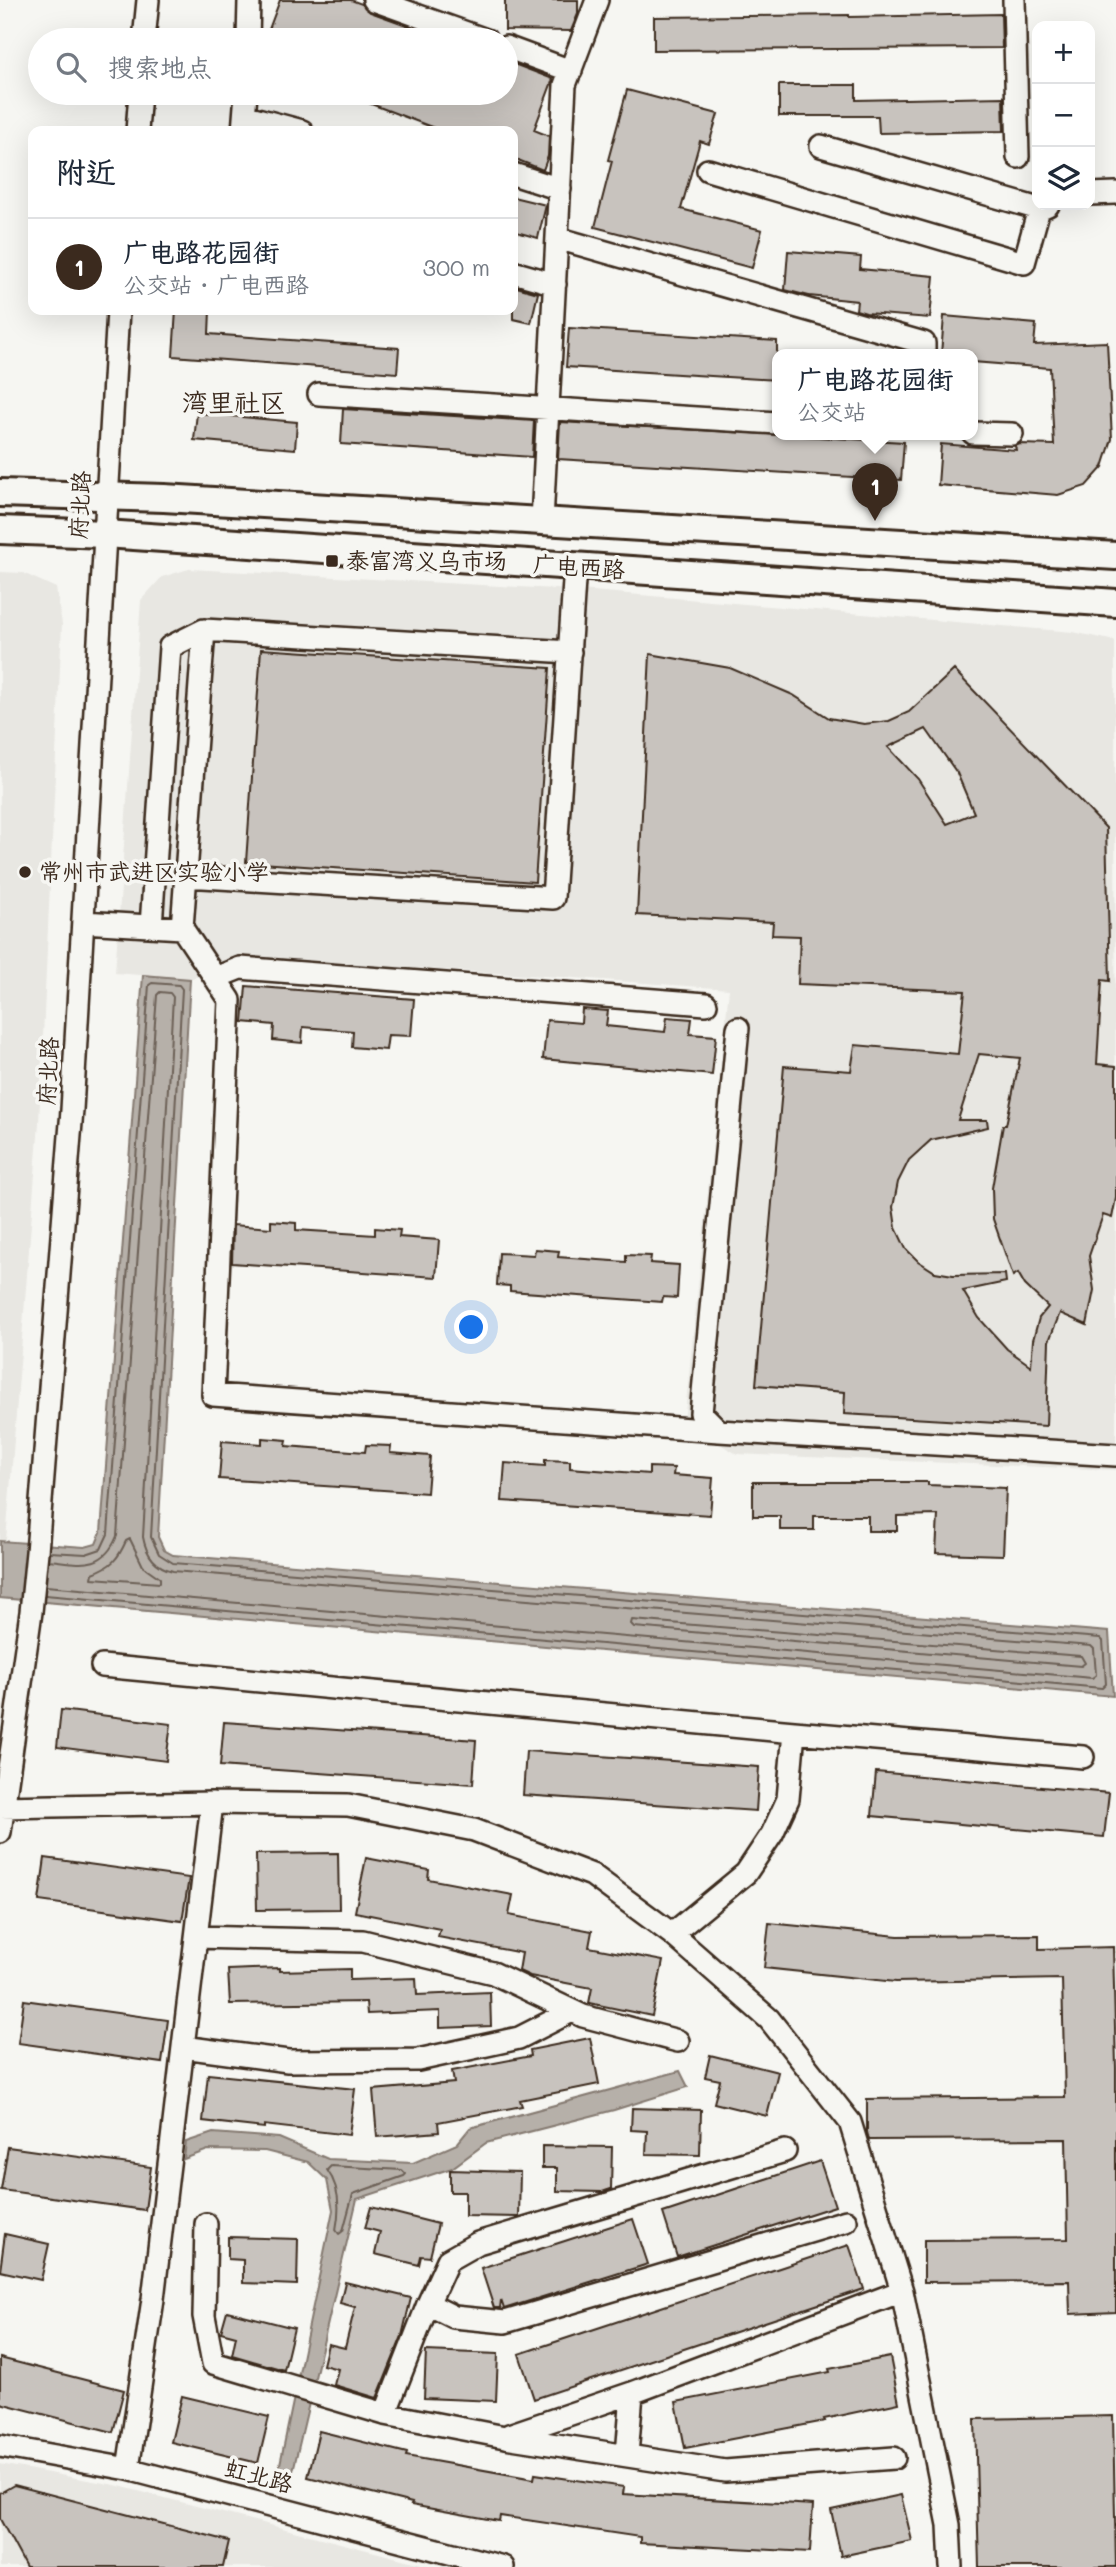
<!DOCTYPE html>
<html lang="zh">
<head>
<meta charset="utf-8">
<style>
	body { margin:0; font-family:Mali,"LXGW WenKai TC",sans-serif; background:#f2f2f3; color:#1f2937 }
	.controls { position:absolute; right:21px; top:21px; display:grid; overflow:hidden; border-radius:14px; box-shadow:0 7px 28px #0002 }
	.controls button { width:63px; height:63px; display:grid; place-items:center; padding:0; border:0; border-bottom:2px solid #e0e1e3; background:#fff; color:#1f2937; font:35px sans-serif }
	.you { position:absolute; left:472px; top:1328px; width:24px; height:24px; margin:-18px; border:5px solid #fff; border-radius:50%; background:#1a73e8; box-shadow:0 0 0 10px #1a73e833 }
	.badge { display:grid; place-items:center; width:46px; height:46px; border-radius:50%; background:#3b2a1e; color:#fff; font-size:23px; font-weight:700 }
	.pin { position:absolute; translate:-50% -58px; filter:drop-shadow(0 2px 4px #0008) }
	.pin::after { content:''; position:absolute; top:37px; width:24px; height:21px; background:inherit; clip-path:polygon(0 0,100% 0,50% 100%) }
	.popup { position:absolute; left:772px; top:349px; width:206px; height:91px; box-sizing:border-box; display:grid; place-content:center; border-radius:14px; background:#fff; filter:drop-shadow(0 2px 5px #0005); font-size:23px; white-space:nowrap; color:#747a83 }
	.popup b { font-size:26px; color:#1f2937 }
	.popup::after { content:''; position:absolute; left:50%; top:100%; margin-left:-14px; border:14px solid transparent; border-top-color:#fff }
	.list { margin:0; padding:0; list-style:none }
	h2 { display:flex; justify-content:space-between; align-items:center; height:91px; margin:0; padding:0 28px; font-size:30px }
	h2 small { font-size:23px; font-weight:400; color:#747a83 }
	.list li { display:grid; grid-template-columns:46px 1fr auto; gap:21px; align-items:center; box-sizing:border-box; height:98px; padding:0 28px; border-top:2px solid #e0e1e3 }
	.list b { display:block; font-size:26px; white-space:nowrap }
	.list p { margin:0; font-size:23px; white-space:nowrap; color:#747a83 }
	.list em { font-size:23px; font-style:normal; color:#747a83 }
	.icon { flex:none; width:38px; height:38px; fill:none; stroke:currentColor; stroke-width:2; stroke-linecap:round; stroke-linejoin:round }
	.map { position:relative; flex:none; width:1116px; height:2567px; overflow:hidden }
	.search { position:absolute; background:#fff; box-shadow:0 7px 28px #0002; left:28px; top:28px; width:490px; height:77px; display:flex; align-items:center; gap:18px; box-sizing:border-box; padding:0 24px; border-radius:38px; color:#747a83; font-size:26px }
	.panel { position:absolute; background:#fff; box-shadow:0 7px 28px #0002; left:28px; top:126px; width:490px; height:189px; border-radius:14px }
	.map>svg:first-child { display:block }
</style>
</head>
<body>
<div class="map">
<svg width="1116" height="2567" viewBox="0 0 1116 2567">
	<rect width="100%" height="100%" fill="#f6f6f2"/>
	<filter id="ink" filterUnits="userSpaceOnUse"><feTurbulence type="fractalNoise" baseFrequency=".0143" numOctaves="2"/><feDisplacementMap in="SourceGraphic" scale="14" xChannelSelector="R" yChannelSelector="G"/><feConvolveMatrix kernelMatrix="1 2 1 2 8 2 1 2 1" color-interpolation-filters="sRGB"/></filter>
	<g filter="url(#ink)">
		<!-- built -->
		<path fill="#e8e7e2" d="M189,569L593,591L1073,632L1115,641L1116,1470L737,1454L684,1423L729,989L561,977L239,958L190,979L115,973L141,600L162,577Z
			M0,572L23,573L56,588L62,624L39,1123L6,1541H0Z
			M0,2464L115,2485L433,2567H0Z"/>
		<!-- water -->
		<path fill="#b6b0a9" stroke="#857a71" stroke-width="2" d="M143,975L190,979L158,1537L164,1550L173,1555L1109,1632L1113,1696L0,1598V1541L85,1547L96,1544L101,1532Z
			M680,2071L688,2087L614,2110L486,2143L452,2168L357,2199L293,2471L279,2469L333,2210L327,2180L308,2162L265,2151L208,2150L184,2159L186,2142L213,2133L279,2138L328,2159L413,2163L457,2144L470,2128Z"/>
		<g fill="none" stroke-linecap="round" stroke-linejoin="round">
			<!-- shore -->
			<path stroke="#6c6056" stroke-width="2" d="M130,1539L143,1566L160,1578V1583L92,1578L93,1573C112,1566 118,1559 126,1541Z
				M46,1586L1092,1678L1096,1675L1094,1649L1091,1646L173,1571C155,1567 146,1554 143,1537L173,997L170,993L160,992L157,995L117,1536C103,1571 80,1563 48,1560
				M45,1595L1102,1688L1106,1684L1103,1641L1100,1638L173,1563L159,1554L151,1537L182,989L179,985L152,983L149,985L108,1534L101,1549L86,1554L49,1552
				M632,1620L1081,1656L1085,1663L1081,1666L634,1627L631,1624Z
				M331,2166L402,2170L406,2174L404,2176L353,2194L343,2231L339,2234L336,2230C340,2210 340,2187 327,2170Z"/>
		</g>
		<!-- building -->
		<path fill="#c8c3be" stroke="#3b2a1e" stroke-width="2" fill-rule="evenodd" d="M280,0H351L362,4L370,12L448,40H265Z
			M505,0H578V14L571,31L505,30Z
			M1001,14L1002,48L654,50V17L849,15V17Z
			M506,61L553,79L534,130L549,136L548,156L543,170L513,158V131H442L345,94L506,93Z
			M779,85H856V100L1003,97L1004,131L879,133L878,116H779Z
			M627,90L718,114L709,144L700,141L681,209L762,230L752,268L595,227L612,161L608,160Z
			M513,197L546,205L538,238L513,231Z
			M788,251L861,257L860,269L934,276L930,318L866,313L856,310L857,301L809,296L785,290Z
			M513,286L538,293L531,323L513,319Z
			M176,310H210L209,334L399,348L397,373L173,356Z
			M944,316L1036,324L1034,345L1107,342L1112,439L1103,467L1086,486L1058,495L938,485L941,444L1016,450L1015,446L1020,444L1054,445L1050,368L973,362V355H941Z
			M569,328L777,341V380L566,367Z
			M343,409L534,421L532,457L341,444Z
			M197,413L297,422L295,449L194,440Z
			M560,422L904,442L901,480L558,459Z
			M261,649L550,668L535,882L246,862Z
			M650,654L730,668L793,695L829,718L864,724L889,721L909,712L954,670L1106,828L1110,981L1102,980L1097,1064L1116,1066V1198L1112,1218L1103,1215L1089,1256L1094,1290L1087,1325L1060,1313L1049,1341L1046,1426L844,1414L845,1392L756,1385L784,1066L851,1071L855,1045L958,1054L965,991L798,984L800,936L772,935L773,922L637,915ZM926,729L957,773L974,813L947,824L918,779L888,747ZM979,1054L1020,1058L1006,1125H1003L992,1188L993,1219L1013,1276L1018,1273L1025,1285L1048,1307L1039,1318L1033,1340L1031,1366L1007,1349L979,1318L963,1291L1006,1282L1005,1274L953,1275L935,1272L918,1261L906,1249L896,1228L893,1207L898,1182L909,1160L931,1140L988,1127L987,1120H958Z
			M246,986L414,999L411,1036L388,1035L386,1050L352,1047L353,1031L303,1027L302,1043L273,1040L274,1025L243,1022Z
			M582,1009L608,1011L606,1026L665,1032L667,1017L692,1019L690,1034L716,1036L712,1075L543,1059L547,1020L581,1023Z
			M271,1221L296,1223V1230L375,1235V1228L400,1230L399,1237L439,1240L436,1277L232,1263L233,1225L271,1228Z
			M535,1249L559,1251L558,1257L626,1262V1255L651,1256L650,1263L679,1265L677,1298L663,1297L662,1302L510,1291V1286L497,1285L499,1253L534,1255Z
			M262,1438L287,1440L286,1446L365,1452L366,1445L391,1446L390,1453L430,1456L427,1493L219,1479L222,1441L262,1444Z
			M545,1460L570,1461V1468L649,1474V1467L674,1468L673,1475L713,1478L710,1515L502,1501L505,1463L545,1466Z
			M753,1482H928V1485L1006,1488L1003,1555L936,1553L938,1515L897,1516V1531H868V1516H814V1530H780V1516H753Z
			M61,1710L171,1724L166,1761L57,1747Z
			M224,1722L476,1740L473,1784L220,1766Z
			M526,1751L759,1767L756,1811L523,1795Z
			M876,1772L1109,1793L1104,1837L872,1816Z
			M338,1853L339,1909L257,1910L256,1854Z
			M45,1858L189,1878L182,1921L39,1901Z
			M366,1858L429,1870L428,1879L513,1895L509,1915L592,1931L589,1947L663,1961L652,2016L589,2003L592,1988L530,1976L519,1971L522,1953L438,1937L440,1929L355,1912Z
			M769,1923L898,1936L1039,1935V1949L1113,1947L1116,2068V2312L1070,2314L1069,2281L924,2282V2240L1068,2239L1066,2139L869,2140L867,2132V2099L1065,2097L1062,1979L896,1982L764,1968Z
			M279,1968V1971L350,1969V1980L416,1978L417,1995L490,1992L491,2026L440,2028V2011L367,2014L366,2002L230,2004L228,1970Z
			M24,2000L168,2020L162,2063L18,2043Z
			M590,2038L599,2084L520,2100L522,2106L438,2122L439,2132L377,2137L373,2090L454,2083L452,2071L531,2056L530,2050Z
			M710,2055L778,2072L767,2116L714,2103L720,2080L705,2077Z
			M208,2074L355,2089L349,2135L264,2125V2128L203,2121Z
			M632,2108L701,2110L700,2155L646,2154L647,2131L631,2130Z
			M542,2146L612,2147L611,2189L602,2192L557,2191V2168H542Z
			M8,2147L151,2167L145,2210L1,2190Z
			M820,2161L835,2206L677,2257L663,2213Z
			M450,2170L520,2172L519,2217L465,2216V2192H450Z
			M371,2207L438,2224L430,2257L421,2256L419,2265L375,2254L380,2232L365,2228Z
			M633,2219L648,2264L504,2309L501,2300L500,2308H494L481,2268Z
			M5,2234L49,2244L41,2280L0,2271Z
			M228,2237L298,2239L297,2285L243,2283V2260L228,2259Z
			M849,2245L864,2289L534,2399L519,2354Z
			M345,2282L411,2298L402,2336L377,2398L334,2385L338,2369L323,2365L328,2344L345,2348L355,2307L340,2303Z
			M227,2311L294,2328L284,2370L232,2355L236,2336L221,2332Z
			M426,2351L498,2354L496,2401L424,2398Z
			M890,2357L899,2403L824,2419L825,2421L685,2448L676,2402L830,2372L829,2369Z
			M0,2358L124,2390L113,2432L0,2403Z
			M182,2396L269,2417L258,2463L171,2442Z
			M1113,2416L1116,2567H979L975,2419Z
			M319,2431L407,2453L406,2456L534,2479L535,2474L624,2487L623,2494L813,2505L810,2552L640,2543V2537L500,2516L499,2521L411,2505L412,2503L308,2477Z
			M14,2485L229,2541L223,2567H26L0,2519V2493Z
			M901,2495L912,2541L841,2556L831,2510Z"/>
		<g fill="none" stroke-linecap="round" stroke-linejoin="round">
			<defs>
				<path id="minor" d="M374,0L486,40
					M1014,0L1018,157
					M144,40L148,0
					M248,40L249,0
					M506,47L571,71
					M246,116L302,131
					M137,131L140,93
					M243,131L246,93
					M821,146L1039,209L1048,205
					M708,170L1024,263L1039,209
					M513,174L560,189
					M1090,194L1116,193
					M557,238L924,343V355
					M513,272L555,284
					M319,394L777,423
					M973,433L1012,434
					M542,521L565,85L597,0
					M186,876L553,898L575,566
					M83,922L182,928L204,630
					M151,926L170,647L204,630L570,652
					M182,928L230,1000L213,1395L719,1431
					M215,978L240,968L706,1004
					M738,1028L701,1413L719,1431L1116,1455
					M102,1666L794,1732L1083,1757
					M0,1807L212,1803L348,1805L474,1830L592,1875L672,1934L769,2019L850,2122L902,2291L949,2525L951,2567
					M0,1832L31,1612L37,1552L72,1110L118,310
					M672,1934L746,1873L772,1834L788,1799L794,1732
					M196,1937L363,1941L493,1973L583,2016L678,2041
					M183,2047L288,2061L418,2060L519,2038L572,2011
					M206,2224L204,2316L213,2363L385,2414L505,2437L725,2471L894,2458
					M428,2304L454,2317L505,2322L846,2221
					M385,2414L428,2304L448,2260L478,2243L785,2151
					M509,2435L632,2393L902,2291
					M0,2446L128,2469L503,2567
					M627,2455L632,2393
					M128,2469L153,2299L212,1803"/>
				<path id="major" d="M0,493L164,498L1116,556
					M0,530L105,534L1116,603"/>
			</defs>
			<!-- minor casing -->
			<use href="#minor" stroke="#3b2a1e" stroke-width="26"/>
			<!-- major casing -->
			<use href="#major" stroke="#3b2a1e" stroke-width="32"/>
			<!-- minor -->
			<use href="#minor" stroke="#f6f6f2" stroke-width="21"/>
			<!-- major -->
			<use href="#major" stroke="#f6f6f2" stroke-width="26"/>
		</g>
	</g>
	<!-- markers -->
	<g fill="#3b2a1e" stroke="#f6f6f2" stroke-width="2.5">
		<rect x="325" y="554" width="14" height="14" rx="3.5"/>
		<circle cx="25" cy="872" r="7"/>
	</g>
	<g text-anchor="middle" stroke-width="7" stroke-linejoin="round" paint-order="stroke">
		<!-- street labels -->
		<g font-size="23" fill="#3b2a1e" stroke="#f6f6f2">
			<text transform="translate(80 505) rotate(-87)" y="8">府北路</text>
			<text transform="translate(579 567) rotate(4)" y="8">广电西路</text>
			<text transform="translate(48 1071) rotate(-87)" y="8">府北路</text>
			<text transform="translate(259 2476) rotate(15)" y="8">虹北路</text>
		</g>
		<!-- poi labels -->
		<g font-size="23" fill="#3b2a1e" stroke="#f6f6f2" text-anchor="start">
			<text x="346" y="569">泰富湾义乌市场</text>
			<text x="39" y="880">常州市武进区实验小学</text>
		</g>
		<!-- quarter labels -->
		<g font-size="26" fill="#3b2a1e" stroke="#f6f6f2">
			<text x="234" y="412">湾里社区</text>
		</g>
	</g>
</svg>
<div class="controls">
<button>+</button>
<button>−</button>
<button><svg class="icon" aria-label="layers" viewBox="0 0 24 24"><path d="M12 4l9 5-9 5-9-5zM3 14l9 5 9-5"/></svg></button>
</div>
<div class="you"></div>
<div class="pin badge" style="left:875px;top:521px">1</div>
<div class="popup"><b>广电路花园街</b>公交站</div>
<div class="search"><svg class="icon" aria-label="search" viewBox="0 0 24 24"><circle cx="10" cy="10" r="6"/><path d="M15 15l6 6"/></svg>搜索地点</div>
<section class="panel">
<h2>附近<small></small></h2>
<ul class="list">
<li><span class="badge">1</span><div><b>广电路花园街</b><p>公交站 · 广电西路</p></div><em>300 m</em></li>
</ul>
</section>
</div>
</body>
</html>
